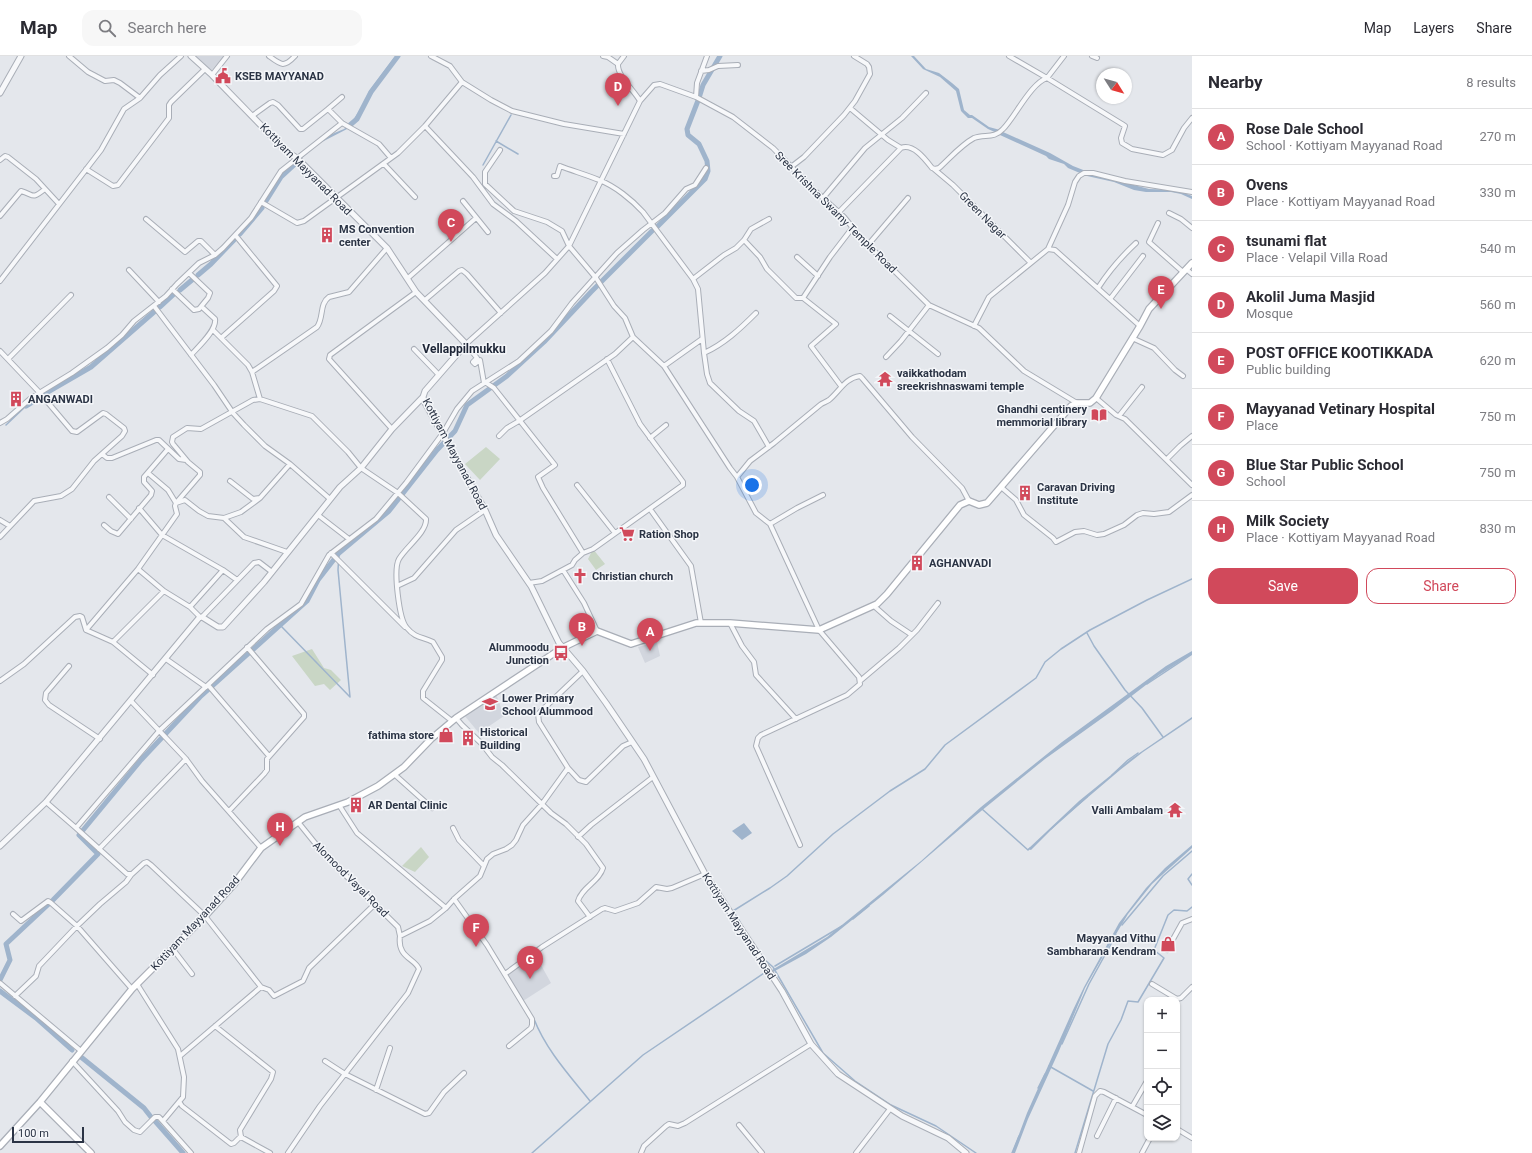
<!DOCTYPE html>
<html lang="en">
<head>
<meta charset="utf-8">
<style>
	body { margin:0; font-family:Roboto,sans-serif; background:#f7f7f7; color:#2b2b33 }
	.controls { position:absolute; right:12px; bottom:12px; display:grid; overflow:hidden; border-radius:8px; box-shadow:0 1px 3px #0004 }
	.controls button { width:36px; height:36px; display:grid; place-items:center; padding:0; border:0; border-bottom:1px solid #e1e1e2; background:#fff; color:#2b2b33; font:20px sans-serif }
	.compass { position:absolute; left:1096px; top:12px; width:36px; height:36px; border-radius:50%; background:#fff; box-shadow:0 1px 3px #0004; rotate:127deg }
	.scale { position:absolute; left:12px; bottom:10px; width:72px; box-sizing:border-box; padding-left:4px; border:2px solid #2b3445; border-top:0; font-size:11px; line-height:14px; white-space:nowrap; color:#2b3445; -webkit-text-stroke:3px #f4f6f9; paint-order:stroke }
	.you { position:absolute; left:752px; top:429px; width:14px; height:14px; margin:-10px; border:3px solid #fff; border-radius:50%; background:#1a73e8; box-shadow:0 0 0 6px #1a73e833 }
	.badge { display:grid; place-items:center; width:26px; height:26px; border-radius:50%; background:#d1495b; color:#fff; font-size:13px; font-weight:700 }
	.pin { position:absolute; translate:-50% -33px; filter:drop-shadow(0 1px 2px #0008) }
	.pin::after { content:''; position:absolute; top:21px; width:14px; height:12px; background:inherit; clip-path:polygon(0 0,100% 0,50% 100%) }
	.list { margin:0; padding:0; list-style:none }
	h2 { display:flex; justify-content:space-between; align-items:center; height:52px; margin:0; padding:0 16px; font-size:17px }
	h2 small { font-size:13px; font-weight:400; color:#7c7c81 }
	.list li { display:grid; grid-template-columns:26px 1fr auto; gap:12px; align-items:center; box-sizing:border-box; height:56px; padding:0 16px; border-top:1px solid #e1e1e2 }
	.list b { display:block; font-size:15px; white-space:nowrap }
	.list p { margin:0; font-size:13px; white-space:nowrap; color:#7c7c81 }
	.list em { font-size:13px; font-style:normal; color:#7c7c81 }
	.actions { display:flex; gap:8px; padding:12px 16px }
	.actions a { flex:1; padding:9px 0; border:1px solid #d1495b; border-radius:12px; text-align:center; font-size:14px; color:#d1495b }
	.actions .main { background:#d1495b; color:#fff }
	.icon { flex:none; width:22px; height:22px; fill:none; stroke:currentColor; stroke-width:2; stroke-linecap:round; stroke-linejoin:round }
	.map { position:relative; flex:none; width:1192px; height:1097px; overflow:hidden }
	header { display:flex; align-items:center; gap:24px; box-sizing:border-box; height:56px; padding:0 20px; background:#fff; border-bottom:1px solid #e1e1e2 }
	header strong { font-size:19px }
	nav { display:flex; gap:22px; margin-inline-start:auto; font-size:14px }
	.search { width:280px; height:36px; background:#f7f7f7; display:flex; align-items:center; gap:10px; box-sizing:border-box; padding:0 14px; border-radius:12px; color:#7c7c81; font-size:15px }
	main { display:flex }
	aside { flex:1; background:#fff }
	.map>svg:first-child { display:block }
</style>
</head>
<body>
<header>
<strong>Map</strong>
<div class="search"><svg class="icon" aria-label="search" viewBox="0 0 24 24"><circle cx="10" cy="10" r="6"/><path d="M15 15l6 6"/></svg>Search here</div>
<nav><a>Map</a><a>Layers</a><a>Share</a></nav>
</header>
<main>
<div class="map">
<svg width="1192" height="1097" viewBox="0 0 1192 1097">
	<rect width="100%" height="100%" fill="#e4e7ec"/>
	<!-- built -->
	<path fill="#d2d6de" d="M194,0H224L211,15Z
		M657,586L660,600L645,607L638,591Z
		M496,638L504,660L479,677L464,659Z
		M536,900L551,927L523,945L507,919Z"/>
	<!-- green -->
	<path fill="#c9d6c5" d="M486,391L500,403L480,424L465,408Z
		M593,493L605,508L596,514L588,503Z
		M312,593L324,612L331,614L341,624L330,634L324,628L315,630L292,600Z
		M421,791L429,801L415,816L402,810Z"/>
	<!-- water -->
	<path fill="#9fb4cc" d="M395,0H398L370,36L360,59L349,72L318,88L302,102L301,101L320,86L332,78L344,73L351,67L363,49L369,35Z
		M911,0H914L926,13L939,17L952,27L959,33L964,54L970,59H972L989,71L1000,74L997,77L988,73L972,62H968L961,55L956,35L940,21L923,13Z
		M1003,76L1050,97L1073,110L1096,119L1149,133L1177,134L1192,140V143L1181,138L1171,136H1146L1134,134L1114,126L1087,120L1068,112L1064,108L1049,103L1046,100L1000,79Z
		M1192,595V598L1159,619L1112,655L1045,703L975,760L883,839L831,881L806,898L773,916L772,914L827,881L921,805L981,751L1062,686L1166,610Z
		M1192,661V663L1143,696L1120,714L1060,765L1031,794L1028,793L1079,745L1132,702Z
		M744,767L752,777L742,784L732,775Z
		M1192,789V792L1152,828L1128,858L1106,895L1085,932L1059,995L1028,1063L1015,1097H1012L1027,1057L1073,954L1084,931L1119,867L1146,832L1165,812Z"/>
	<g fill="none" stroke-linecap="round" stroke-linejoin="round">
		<!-- stream -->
		<path stroke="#9fb4cc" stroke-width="1.5" d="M496,85L518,98
			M483,109L511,59
			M6,369L26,350
			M281,570L350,641L338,514L339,497
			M1087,577L1094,590L1125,634L1142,652L1163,681
			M1147,628L1192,598
			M1112,719L1128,704L1138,697
			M982,753L1028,794L1030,792
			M1051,773L1087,741
			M1192,818L1188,823L1192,829
			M853,863L869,850
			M740,866L733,855L770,832L787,820L833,778L890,735L925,713L945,689L1036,622L1045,606L1061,593L1090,574L1147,544L1192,523
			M1122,869L1163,820L1192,795
			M765,904L773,911L823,997L855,1025L891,1049L936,1070L976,1097
			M775,910L842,870
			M534,963C546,994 570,1020 590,1045
			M1062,988L1089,928L1116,879
			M1049,1010L1093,1035
			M1038,1032L1045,1018
			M532,1097L643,999L764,917
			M1012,1097L1019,1080
			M1075,1097L1108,988L1121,964L1128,945L1138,946L1164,902L1154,894L1168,859L1174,854L1187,855L1192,851"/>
		<!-- canal -->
		<path stroke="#9fb4cc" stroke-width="5" d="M350,69L357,63L371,36L398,0
			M266,145L281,121L294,109
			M658,170L705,123L708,115L707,105L699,88L688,79L687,73L699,42L703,29L720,0
			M240,178L262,152
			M198,219L211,208L234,184
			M180,234L192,224
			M160,251L173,239
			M46,337L91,311L154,256
			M26,350L39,342
			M0,924L10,904L6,888L53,844L98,798L79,779L141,704L200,641L307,545L318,524L339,497L389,455L437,394L455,375L467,349L507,320L544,286L591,236L652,175
			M0,935L36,962L72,994
			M81,1001L144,1052L151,1061
			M155,1065L183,1097"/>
		<defs>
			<path id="minor" d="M69,0L88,16L105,25L114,24L120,27L140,42
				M269,0C281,9 284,12 295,0
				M431,0L450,10L462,26L491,44L512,55L564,68L624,78
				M603,0L608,1L618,8C617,20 634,34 640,45
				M1009,0L1047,22L1064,0
				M1092,0L1097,2
				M618,8L624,0
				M701,15L709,14L718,10L738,9
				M212,19L227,0
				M696,41L697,27L707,0
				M850,52L888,84L901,92
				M328,53L342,41
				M252,60L270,47L273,46L278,49L300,73H303L328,53L342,67L379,88L391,102
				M425,70L473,121L493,148L516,165L557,203
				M500,94L485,116V128L514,155L547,166L562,175L569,190L596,222L614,250L625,262L633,281L664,310L730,412L737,421L756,457L770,468L819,574L859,621L860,628L847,639L761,679L758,682L756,690L800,789
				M0,104L5,100L8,101L36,123L59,148
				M384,108L415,141
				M791,111L804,101L844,59L855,45L870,18L869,11L867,8L854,0
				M86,113L113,130L118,129L169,62V49L171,46L205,13
				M934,113L953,129L1030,206
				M554,120H557L560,110C573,115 587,119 599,124C615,130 632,144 643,156L693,223L724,199L736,192L744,184L751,173L769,163
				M823,142L865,92L902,62L926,37
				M463,145L488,176
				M261,146L297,167L304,165L398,97L425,70L462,26
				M838,157L901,92C913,87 925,103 932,112L935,113L939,112C950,102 961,89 974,82C985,78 994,83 1003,73C1015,61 1031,27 1047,22L1122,68L1125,70L1121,82L1122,87L1132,93L1163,99L1172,94L1184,72L1192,62
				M1169,157L1181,163L1192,172
				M0,160L21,135C35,139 31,144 45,133
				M146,163L185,196L198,185H201L215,199
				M1158,167L1149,186L1183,216
				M744,184L760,201L767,213L796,242H803L836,268L811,290L841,330
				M868,189L908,142
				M1048,193L1055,194L1140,270
				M797,201L818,220
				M1186,213L1192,218
				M129,214L159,246
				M408,222L476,162
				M693,223L698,233L704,297L707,318L710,327L739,355L754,365L769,391
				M0,225L101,94L124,53L140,42L160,19L181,0
				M1098,232C1109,215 1121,201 1136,187
				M172,233L194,254L199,253L208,242L210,237L189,217
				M803,242L830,201L853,171
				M1110,243L1143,200
				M425,244L459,215L462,214L467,218L501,257
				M154,250L214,329L233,357L244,369L265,390L290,408L330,443
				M890,260L938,298
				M974,270L989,241L1048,193L1068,149L1075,126L1079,120L1084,117H1093L1125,125L1192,136
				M213,274L248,309L252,316L260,343
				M221,282L274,235L277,230L236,180
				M1132,282L1154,292L1175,314L1183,320
				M414,293L439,319
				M0,295L39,336L72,375L77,376L103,357L106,358L124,372L125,375L122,380L94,405L72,433L61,440L34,445L0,481
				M704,297C724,288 740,273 756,257
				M191,299C198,291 217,274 215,263L202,251
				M886,301L901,285L929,249
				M8,303L71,239
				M664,310L702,283
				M252,316L317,271C324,262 319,248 329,241L349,236L387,192
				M485,326L494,332L555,409L538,421L543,432L583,497
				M484,327L480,304L475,308L473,306L477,302L466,288L545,217L569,190L640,45L654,29L660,28L696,41L733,61L773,92L813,133L844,161L861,182L929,249L979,272L1024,315L1077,347
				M1096,342L1116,359L1125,363L1192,429
				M1119,360L1142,331
				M0,367L7,363L31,342L72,317L107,292L122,279L134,265L166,240L177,228L199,207L215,199L223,192L251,162L281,115L342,67
				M392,373L329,303L330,299L416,236
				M499,380L507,372L519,365L615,298L633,281
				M650,382L666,369
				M102,398L107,402H112L156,384H159L179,403L186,404
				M1167,403L1180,390L1192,380
				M148,417L168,434L176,447L185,444L199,455L208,460L224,462L244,481L287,496
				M737,421L750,405L774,387L820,349C822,347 826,346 829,344C839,336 845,322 860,320L862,322L912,381L962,432L969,445
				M230,425L253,443L260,442L290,408
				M577,429L615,477
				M1001,431L1016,444L1024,459L1053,482L1056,486L1075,476L1084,475L1097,479L1104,478L1124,469L1137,459L1143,457L1154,458L1169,456L1192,439
				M109,441L131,463
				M139,452L162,479L223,514L237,524
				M650,453L691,510L701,567
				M318,459L349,483
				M224,462L241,456L260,442
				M0,464L10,470
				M770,468L797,452L823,439
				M104,469L111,475L118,478L151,439L152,435L144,426V421L168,393
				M331,497L405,571
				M138,513L164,535L190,551L200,561
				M563,514L584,547L597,575
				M529,527L542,525L572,509L575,504L583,497L593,493L683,429V426L640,368L607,303
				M397,530L414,522L456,474L485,454
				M874,550L891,565L912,579
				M190,551L223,514
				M202,561L254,507L259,506L272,516
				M730,567L742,590L754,606L756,619L796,663
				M86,574L138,513L177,458L175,450L176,447L200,419V416L188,406L173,388L172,386L173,381L187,372L201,373L253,344L260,343L312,360L348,396L361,412L398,437L426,463C427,476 406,491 399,503C393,513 399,564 407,572C415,582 423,581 433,586L442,601V604L423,635V642L452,665
				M113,586L164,535
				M166,603L206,631
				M69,610L46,637L45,644L49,649L100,683
				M0,625L24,608L75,561L80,560L82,561L86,574L113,586L153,619
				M860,625L899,592L917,574L938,547
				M208,629L269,700
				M131,645L186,703L202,725L261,792
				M456,662L462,669L482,688L492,701L502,709L551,757L566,768L586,788L603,812C599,826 582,831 578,845L590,861
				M568,712L539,666L538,658L583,615
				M394,718L432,752
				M46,746L76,772
				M339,749L357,777L446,852
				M229,755L264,718L267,714V703L304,661V658L247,591
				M298,766L323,797L398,871L400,880
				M453,772L459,784L483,809
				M578,781L591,769L653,721
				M99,793L186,703
				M454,843L487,889L532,963V969L531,972L509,990
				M13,858L21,865L48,845L51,847L77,870L132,933
				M172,892L192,918
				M1167,894L1182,867L1192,863
				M505,918L542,891L602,853L605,852L615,855L638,847L656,831L667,833L672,832L705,818
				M0,927L81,995
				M137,928L178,993L184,1021L183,1041L163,1065
				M1152,928L1177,943L1181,942L1192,931
				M261,931L205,860L151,809L147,806L144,807L132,818H127L76,772L159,675L267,573L301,548L329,499L376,463L406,427L443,377L457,353L472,335L519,305L551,275L572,247L617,197L643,174L665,157L686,133L695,129L706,112
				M15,940L36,920L39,910L77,870L100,848L126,826L131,819
				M215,970L273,1016L271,1023L240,1074L241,1081L270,1097
				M180,1000L261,931L269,934L274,940L303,925L309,912L375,848
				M72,1005L118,1055L125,1066L134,1074L140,1076L155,1061H159L191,1097
				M325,1005L345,1018L425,1058L429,1057L444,1036L464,1017
				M376,1034L390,992
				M180,1047L182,1050L231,1088L234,1087L241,1080
				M1132,1051L1147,1025
				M739,1069L762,1097
				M1177,1073L1192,1082
				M1097,1080L1116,1042
				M288,1097L320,1050L408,937L419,913C415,902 397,902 400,880L430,865L446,852L454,843L480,820L487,803L493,798L506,793L512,789L516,784L523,769L542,748L568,712L579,724L586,726L623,690L632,686
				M641,1097L644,1090L666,1070L669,1068L678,1070L685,1067L811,988
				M856,1097L890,1053
				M1079,1097L1095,1040L1100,1035L1104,1036L1147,1059
				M1142,1097L1150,1082"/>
			<path id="tertiary" d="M191,0L212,19L287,96L297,102L387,192L416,236L466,288L425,335L423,341L424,345L485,454L496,479L531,530L559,587L583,615L606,647L644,703L705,818L782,935L811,988L838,1018L902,1060L948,1082L966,1097
				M0,37L21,0
				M0,790L46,746L199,562L202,561L218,571H223L264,526L340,431L361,412L392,373L423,341"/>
			<path id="secondary" d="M40,1046L91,1097
				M0,1090L40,1046L132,933L205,860L234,828L261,792L305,761L348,746L378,730L404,711L431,683L456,662L562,592L597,575L631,588L696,567H730L819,574L877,548L887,538L960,449L969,445L979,449L987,447L1071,350L1077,347H1090L1096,342L1140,270L1149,253L1192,207"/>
		</defs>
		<!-- minor casing -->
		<use href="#minor" stroke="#a9aeb7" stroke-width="6"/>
		<!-- tertiary casing -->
		<use href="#tertiary" stroke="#a9aeb7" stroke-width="7"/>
		<!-- secondary casing -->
		<use href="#secondary" stroke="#a9aeb7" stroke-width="8"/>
		<!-- minor -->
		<use href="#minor" stroke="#f7f8fa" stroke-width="4"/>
		<!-- tertiary -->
		<use href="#tertiary" stroke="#f7f8fa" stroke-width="5"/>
		<!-- secondary -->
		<use href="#secondary" stroke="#fff" stroke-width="5.5"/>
	</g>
	<!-- icons -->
	<defs>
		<symbol id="civic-bare" viewBox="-9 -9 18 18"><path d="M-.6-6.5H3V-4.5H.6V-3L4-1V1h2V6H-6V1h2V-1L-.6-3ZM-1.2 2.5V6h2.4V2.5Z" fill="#d1495b" stroke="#f4f6f9" stroke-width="2.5" paint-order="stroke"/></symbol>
		<symbol id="building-bare" viewBox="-9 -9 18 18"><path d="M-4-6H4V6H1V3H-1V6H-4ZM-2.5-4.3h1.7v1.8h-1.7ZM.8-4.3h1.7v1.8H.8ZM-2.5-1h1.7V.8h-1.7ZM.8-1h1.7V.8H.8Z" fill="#d1495b" stroke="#f4f6f9" stroke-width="2.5" paint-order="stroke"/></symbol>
		<symbol id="temple-bare" viewBox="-9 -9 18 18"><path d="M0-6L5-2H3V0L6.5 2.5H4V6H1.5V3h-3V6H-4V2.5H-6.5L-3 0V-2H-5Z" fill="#d1495b" stroke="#f4f6f9" stroke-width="2.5" paint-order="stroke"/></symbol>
		<symbol id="library-bare" viewBox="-9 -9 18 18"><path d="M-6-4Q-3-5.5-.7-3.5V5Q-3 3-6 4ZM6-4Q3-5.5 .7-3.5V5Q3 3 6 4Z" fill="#d1495b" stroke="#f4f6f9" stroke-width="2.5" paint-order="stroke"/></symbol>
		<symbol id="supermarket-bare" viewBox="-9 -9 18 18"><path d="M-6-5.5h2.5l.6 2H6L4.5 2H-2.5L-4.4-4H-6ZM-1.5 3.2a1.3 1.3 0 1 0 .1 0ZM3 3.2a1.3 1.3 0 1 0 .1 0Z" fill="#d1495b" stroke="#f4f6f9" stroke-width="2.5" paint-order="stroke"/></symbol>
		<symbol id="church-bare" viewBox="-9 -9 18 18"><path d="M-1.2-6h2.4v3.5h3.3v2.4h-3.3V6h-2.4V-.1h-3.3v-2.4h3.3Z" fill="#d1495b" stroke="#f4f6f9" stroke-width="2.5" paint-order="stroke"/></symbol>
		<symbol id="bus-bare" viewBox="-9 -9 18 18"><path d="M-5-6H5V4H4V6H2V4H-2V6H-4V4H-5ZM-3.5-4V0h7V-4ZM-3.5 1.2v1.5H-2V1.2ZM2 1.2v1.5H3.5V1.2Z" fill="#d1495b" stroke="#f4f6f9" stroke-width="2.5" paint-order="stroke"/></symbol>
		<symbol id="school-bare" viewBox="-9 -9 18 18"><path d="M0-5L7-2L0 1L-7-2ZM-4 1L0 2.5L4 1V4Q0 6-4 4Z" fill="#d1495b" stroke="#f4f6f9" stroke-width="2.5" paint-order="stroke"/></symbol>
		<symbol id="shop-bare" viewBox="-9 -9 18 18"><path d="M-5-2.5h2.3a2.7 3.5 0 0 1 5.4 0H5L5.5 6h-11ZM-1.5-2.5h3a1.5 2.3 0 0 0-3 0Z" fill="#d1495b" stroke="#f4f6f9" stroke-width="2.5" paint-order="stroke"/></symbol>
	</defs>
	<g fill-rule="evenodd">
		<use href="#civic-bare" x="212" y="9" width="22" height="22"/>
		<use href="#building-bare" x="316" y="168" width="22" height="22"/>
		<use href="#temple-bare" x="874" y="312" width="22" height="22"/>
		<use href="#building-bare" x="5" y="332" width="22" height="22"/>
		<use href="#library-bare" x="1088" y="348" width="22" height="22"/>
		<use href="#building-bare" x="1014" y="426" width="22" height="22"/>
		<use href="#supermarket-bare" x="616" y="467" width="22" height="22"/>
		<use href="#building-bare" x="906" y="496" width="22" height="22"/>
		<use href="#church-bare" x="569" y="509" width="22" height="22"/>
		<use href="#bus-bare" x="550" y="586" width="22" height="22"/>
		<use href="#school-bare" x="479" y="637" width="22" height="22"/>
		<use href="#shop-bare" x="435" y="668" width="22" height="22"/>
		<use href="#building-bare" x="457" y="671" width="22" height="22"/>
		<use href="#building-bare" x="345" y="738" width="22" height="22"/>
		<use href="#temple-bare" x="1164" y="743" width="22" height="22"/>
		<use href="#shop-bare" x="1157" y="877" width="22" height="22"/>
	</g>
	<g text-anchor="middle" stroke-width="3" stroke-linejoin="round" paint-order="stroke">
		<!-- poi labels -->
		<g font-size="11" font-weight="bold" fill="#2b3445" stroke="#f4f6f9" text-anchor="start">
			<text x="235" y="24">KSEB MAYYANAD</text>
			<text x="339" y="177">MS Convention<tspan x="339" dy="13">center</tspan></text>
			<text x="897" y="321">vaikkathodam<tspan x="897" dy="13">sreekrishnaswami temple</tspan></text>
			<text x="28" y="347">ANGANWADI</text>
			<text x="1087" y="357" text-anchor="end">Ghandhi centinery<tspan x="1087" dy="13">memmorial library</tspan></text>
			<text x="1037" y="435">Caravan Driving<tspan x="1037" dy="13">Institute</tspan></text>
			<text x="639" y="482">Ration Shop</text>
			<text x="929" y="511">AGHANVADI</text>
			<text x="592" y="524">Christian church</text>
			<text x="549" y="595" text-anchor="end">Alummoodu<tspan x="549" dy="13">Junction</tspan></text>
			<text x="502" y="646">Lower Primary<tspan x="502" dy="13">School Alummood</tspan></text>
			<text x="480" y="680">Historical<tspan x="480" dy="13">Building</tspan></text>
			<text x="434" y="683" text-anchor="end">fathima store</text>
			<text x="368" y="753">AR Dental Clinic</text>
			<text x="1163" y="758" text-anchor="end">Valli Ambalam</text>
			<text x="1156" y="886" text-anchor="end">Mayyanad Vithu<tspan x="1156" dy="13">Sambharana Kendram</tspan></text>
		</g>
		<!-- street labels -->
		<g font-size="11" fill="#2b3445" stroke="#f4f6f9">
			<text transform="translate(306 113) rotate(45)" y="4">Kottiyam Mayyanad Road</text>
			<text transform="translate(836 156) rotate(45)" y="4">Sree Krishna Swamy Temple Road</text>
			<text transform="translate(983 159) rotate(45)" y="4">Green Nagar</text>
			<text transform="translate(455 398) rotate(62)" y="4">Kottiyam Mayyanad Road</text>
			<text transform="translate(351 823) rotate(45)" y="4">Alomood Vayal Road</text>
			<text transform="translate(195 867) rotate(-47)" y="4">Kottiyam Mayyanad Road</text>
			<text transform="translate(739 870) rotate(57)" y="4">Kottiyam Mayyanad Road</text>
		</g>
		<!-- neighbourhood labels -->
		<g font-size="12" font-weight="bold" fill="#1d2536" stroke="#f4f6f9">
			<text x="464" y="297">Vellappilmukku</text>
		</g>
	</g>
</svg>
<div class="controls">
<button>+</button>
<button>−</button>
<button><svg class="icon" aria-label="locate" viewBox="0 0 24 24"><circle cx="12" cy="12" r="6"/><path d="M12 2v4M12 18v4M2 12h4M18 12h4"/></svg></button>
<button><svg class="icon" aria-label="layers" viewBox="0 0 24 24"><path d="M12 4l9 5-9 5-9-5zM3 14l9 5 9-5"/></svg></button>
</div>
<svg class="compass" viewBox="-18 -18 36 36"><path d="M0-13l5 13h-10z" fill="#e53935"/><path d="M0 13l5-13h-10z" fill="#7c7c81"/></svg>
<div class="scale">100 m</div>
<div class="you"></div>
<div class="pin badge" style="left:650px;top:595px">A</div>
<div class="pin badge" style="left:582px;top:590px">B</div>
<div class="pin badge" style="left:451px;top:186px">C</div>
<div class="pin badge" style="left:618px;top:50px">D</div>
<div class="pin badge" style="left:1161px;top:253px">E</div>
<div class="pin badge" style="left:476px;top:891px">F</div>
<div class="pin badge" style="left:530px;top:923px">G</div>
<div class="pin badge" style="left:280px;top:790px">H</div>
</div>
<aside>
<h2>Nearby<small>8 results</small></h2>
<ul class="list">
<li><span class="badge">A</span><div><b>Rose Dale School</b><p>School · Kottiyam Mayyanad Road</p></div><em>270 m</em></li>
<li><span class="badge">B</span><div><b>Ovens</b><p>Place · Kottiyam Mayyanad Road</p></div><em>330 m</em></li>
<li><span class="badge">C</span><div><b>tsunami flat</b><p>Place · Velapil Villa Road</p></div><em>540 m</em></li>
<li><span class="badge">D</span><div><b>Akolil Juma Masjid</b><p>Mosque</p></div><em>560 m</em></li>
<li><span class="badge">E</span><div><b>POST OFFICE KOOTIKKADA</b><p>Public building</p></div><em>620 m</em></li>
<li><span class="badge">F</span><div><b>Mayyanad Vetinary Hospital</b><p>Place</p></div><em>750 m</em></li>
<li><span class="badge">G</span><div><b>Blue Star Public School</b><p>School</p></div><em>750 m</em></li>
<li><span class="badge">H</span><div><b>Milk Society</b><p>Place · Kottiyam Mayyanad Road</p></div><em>830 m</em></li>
</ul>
<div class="actions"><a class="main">Save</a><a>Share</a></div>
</aside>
</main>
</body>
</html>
